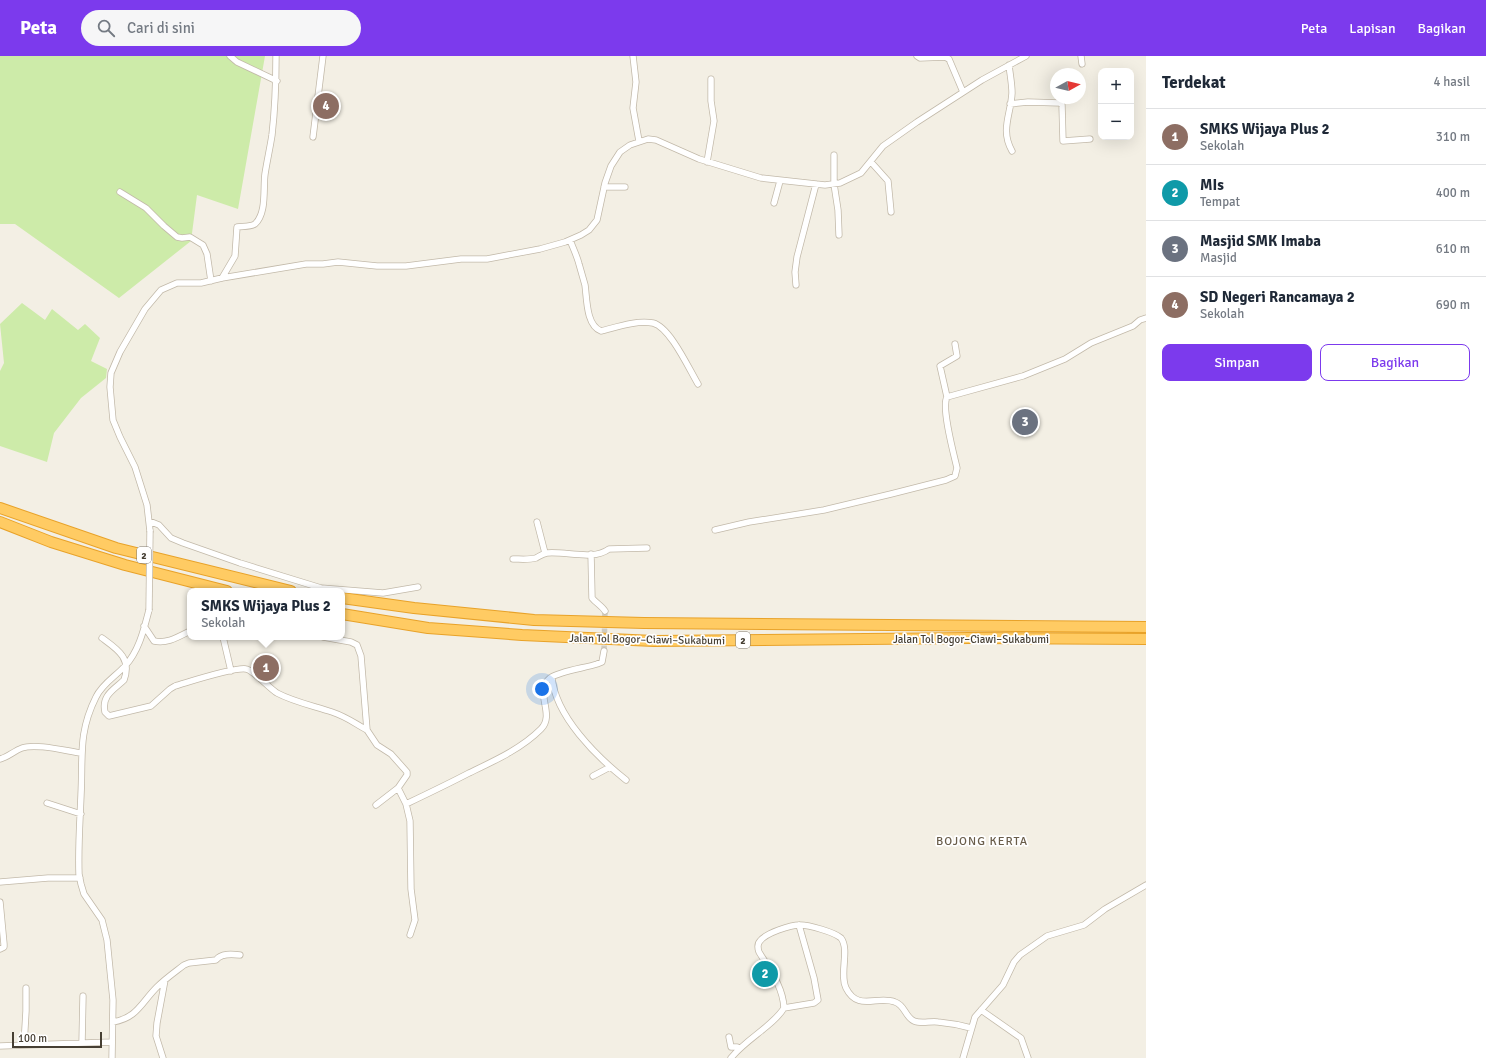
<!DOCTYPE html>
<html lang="id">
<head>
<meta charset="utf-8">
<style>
	body { margin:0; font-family:Signika,sans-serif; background:#f6f6f7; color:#1f2937 }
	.controls { position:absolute; right:12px; top:12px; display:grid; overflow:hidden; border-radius:8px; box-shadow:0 4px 16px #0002 }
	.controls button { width:36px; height:36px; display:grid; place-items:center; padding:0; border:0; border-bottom:1px solid #e0e1e3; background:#fff; color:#1f2937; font:20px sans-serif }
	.compass { position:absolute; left:1050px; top:12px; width:36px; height:36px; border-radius:50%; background:#fff; box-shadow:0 4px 16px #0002; rotate:82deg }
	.scale { position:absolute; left:12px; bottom:10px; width:90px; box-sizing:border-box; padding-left:4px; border:2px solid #463f33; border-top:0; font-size:11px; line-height:14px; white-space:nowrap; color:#463f33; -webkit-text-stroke:3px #fff; paint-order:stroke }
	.you { position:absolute; left:542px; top:633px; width:14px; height:14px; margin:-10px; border:3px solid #fff; border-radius:50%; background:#1a73e8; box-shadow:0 0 0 6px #1a73e833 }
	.badge { display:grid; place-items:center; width:26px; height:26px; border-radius:50%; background:#7c3aed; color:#fff; font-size:13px; font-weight:700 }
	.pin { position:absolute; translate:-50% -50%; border:2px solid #fff; box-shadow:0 1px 4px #0006 }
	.popup { position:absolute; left:187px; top:532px; width:158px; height:52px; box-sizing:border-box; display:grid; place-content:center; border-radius:8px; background:#fff; filter:drop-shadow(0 1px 3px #0005); font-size:13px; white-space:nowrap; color:#747a83 }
	.popup b { font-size:15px; color:#1f2937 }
	.popup::after { content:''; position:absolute; left:50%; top:100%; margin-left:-8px; border:8px solid transparent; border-top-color:#fff }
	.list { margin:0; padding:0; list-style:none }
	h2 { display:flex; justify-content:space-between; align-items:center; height:52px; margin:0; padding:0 16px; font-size:17px }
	h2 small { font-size:13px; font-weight:400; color:#747a83 }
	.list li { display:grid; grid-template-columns:26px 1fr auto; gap:12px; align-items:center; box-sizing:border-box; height:56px; padding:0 16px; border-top:1px solid #e0e1e3 }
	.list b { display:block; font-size:15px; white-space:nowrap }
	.list p { margin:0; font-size:13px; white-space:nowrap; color:#747a83 }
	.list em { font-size:13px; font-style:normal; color:#747a83 }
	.actions { display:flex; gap:8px; padding:12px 16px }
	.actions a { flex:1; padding:9px 0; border:1px solid #7c3aed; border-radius:8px; text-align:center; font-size:14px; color:#7c3aed }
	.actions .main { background:#7c3aed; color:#fff }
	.icon { flex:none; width:22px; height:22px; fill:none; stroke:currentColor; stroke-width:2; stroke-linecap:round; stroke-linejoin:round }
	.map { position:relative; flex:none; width:1146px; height:1002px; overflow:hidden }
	header { display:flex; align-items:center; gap:24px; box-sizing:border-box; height:56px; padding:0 20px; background:#7c3aed; color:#fff }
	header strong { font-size:19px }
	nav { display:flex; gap:22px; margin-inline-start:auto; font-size:14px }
	.search { width:280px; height:36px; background:#f6f6f7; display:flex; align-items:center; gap:10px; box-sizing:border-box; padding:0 14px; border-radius:22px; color:#747a83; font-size:15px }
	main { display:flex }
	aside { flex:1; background:#fff }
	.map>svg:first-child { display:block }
</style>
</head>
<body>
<header>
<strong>Peta</strong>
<div class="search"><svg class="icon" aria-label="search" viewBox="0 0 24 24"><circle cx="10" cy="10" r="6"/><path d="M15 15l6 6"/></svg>Cari di sini</div>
<nav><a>Peta</a><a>Lapisan</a><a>Bagikan</a></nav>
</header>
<main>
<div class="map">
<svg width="1146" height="1002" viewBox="0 0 1146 1002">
	<rect width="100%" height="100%" fill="#f3efe4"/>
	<!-- green -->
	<path fill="#cdeba9" d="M0,0H265L238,153L197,139L191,185L119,242L15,168H0Z
		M22,247L45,264L52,253L78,274L85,268L100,282L91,305L107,313L106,322L81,342L54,377L47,406L0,390V315L4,307L0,268Z"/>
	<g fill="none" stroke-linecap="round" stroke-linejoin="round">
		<!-- minor-tunnel -->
		<path stroke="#d0ccc1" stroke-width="5.5" stroke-dasharray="5.5 3" stroke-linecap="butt" d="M604,595L605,555"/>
		<defs>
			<path id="minor" d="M230,0L237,6L277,25
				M633,0L636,26L633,52L639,85
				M917,0L920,2L945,1L949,3L963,36
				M1081,0L1082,8
				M1009,9C1010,18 1012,28 1012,37C1011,58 1000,74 1012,95
				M1010,48L1028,46L1060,47L1062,49L1063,85L1090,83
				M313,81L323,0
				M834,99V128L838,154L839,179
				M707,106L714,65L711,45V23
				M871,106L888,125L891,156
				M604,131H625
				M120,136L146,152L164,170L177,181L182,182L190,181L203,189L207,198L211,225
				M774,147L780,125
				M570,184C573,192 577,200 579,208C581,215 583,222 585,229C587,243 586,269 601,275C617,271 636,264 653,267C670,271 689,313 698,328
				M222,222L235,200L237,171C242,170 250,171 255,168C267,157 263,132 265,118C267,105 270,92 272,79C275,53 276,27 276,0
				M796,229L795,216L797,201L816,128
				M947,341L940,310L957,300L955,288
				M149,465L159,469L171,482L183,487L240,507L321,532L383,537L418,531
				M537,466L545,497
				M715,474L749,466L824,454L891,438L946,424L955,420L957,412C954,399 941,351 947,341L1023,320L1065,303L1091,287L1133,270L1140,264L1146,262
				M150,475L147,449L135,411L120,381L113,364L110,331L111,317L120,296L145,253L161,234L177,227H201L222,222L306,208H323L338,206L377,210H406L461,203H487L540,193L565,186L581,179L589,174L597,164L605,127L611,110L620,96L630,89L648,83L656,84L699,103L761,122L825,129L840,127L861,117L883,90L917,66L982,24L1026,0
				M591,498L592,542C596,547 602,550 605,555
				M513,503C520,503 529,504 536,502C540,500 542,498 547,497C566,495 593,505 609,493L647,492
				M144,570L154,585C167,588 178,581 190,575
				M223,581L231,615
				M323,581L351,586L357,589L361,600L367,674L377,689L391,698L407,716V719L398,732L406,748L410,765L411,833L415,864L410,879
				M102,582C117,593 132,602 124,624C115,633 101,639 105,656L109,660L151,650L170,633L175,630C189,626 234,611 246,613C253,614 269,632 277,637C294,646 314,650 332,656C347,661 354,667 367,674
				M552,621C555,660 597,701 626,724
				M0,703C8,701 14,695 22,692C36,687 66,695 81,697
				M593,720L610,711
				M47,747L81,758
				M406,748C427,738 448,728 469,717C494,705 521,693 541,673C556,658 533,636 550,622C560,615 585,612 597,608L602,606L604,595
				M376,749L398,732
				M0,826L48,822H80
				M0,846L4,888V891L0,893
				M784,952L814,947L818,944L814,922L799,869
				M981,954L1021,982L1028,1002
				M113,966C137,962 141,947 157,931C165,923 175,916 184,909L189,907L216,904C221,897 232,898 240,899
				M729,981L731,991H737L739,992
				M82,987L83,940
				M24,989L26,955V932
				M0,990L112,986
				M112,1002L113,944L107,884L102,864L84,838L81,828L79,818C78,791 80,765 81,739C83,700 78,677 96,641C102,628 116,620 125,610C139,595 144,573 149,554
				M163,1002L156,980L157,967L165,924
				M731,1002C746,983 773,970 784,952C783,931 770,914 759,896C758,893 757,888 760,885C766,877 790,869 800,869C809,869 834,876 841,882C850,894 839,918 846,932C858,956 877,939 895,946C905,949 905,961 914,965C921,968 930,965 938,966C949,967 960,969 971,972
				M963,1002L975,961L1003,929L1014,906L1020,899L1047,880L1084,869L1105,853L1146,829"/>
			<path id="motorway" d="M0,452L116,492L291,535
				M0,466L51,486L125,509L227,535
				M342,542L414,552L534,564L644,567L1146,571
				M342,558L428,572L522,579L654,585L970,582L1146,583"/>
		</defs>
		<!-- minor casing -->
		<use href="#minor" stroke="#c2b9a9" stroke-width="7"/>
		<!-- motorway casing -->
		<use href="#motorway" stroke="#e8a229" stroke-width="12"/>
		<!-- minor -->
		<use href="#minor" stroke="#fff" stroke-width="5.5"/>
		<!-- motorway -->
		<use href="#motorway" stroke="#ffcb63" stroke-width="10"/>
		<defs>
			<path id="minor-bridge" d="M149,554L150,475"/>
		</defs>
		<!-- minor-bridge casing -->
		<use href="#minor-bridge" stroke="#c2b9a9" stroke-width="7" stroke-linecap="butt"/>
		<!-- minor-bridge -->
		<use href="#minor-bridge" stroke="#fff" stroke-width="5.5"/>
	</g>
	<g text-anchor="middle" stroke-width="3.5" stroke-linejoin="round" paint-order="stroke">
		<!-- shield labels -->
		<g fill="#fff" stroke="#7e7970" stroke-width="1">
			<rect x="137" y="491" width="14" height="16" rx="3"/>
			<rect x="736" y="576" width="14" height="16" rx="3"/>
		</g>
		<g font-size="10" font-weight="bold" fill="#463f33">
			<text x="144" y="503">2</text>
			<text x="743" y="588">2</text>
		</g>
		<!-- street labels -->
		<g font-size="11" fill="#463f33" stroke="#fff">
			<text transform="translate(647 583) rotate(1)" y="4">Jalan Tol Bogor–Ciawi–Sukabumi</text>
			<text x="971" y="587">Jalan Tol Bogor–Ciawi–Sukabumi</text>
		</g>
		<!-- neighbourhood labels -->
		<g font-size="12" letter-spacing="1" fill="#695d4a" stroke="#fff">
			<text x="982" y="789">BOJONG KERTA</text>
		</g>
	</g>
</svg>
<div class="controls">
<button>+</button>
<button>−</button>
</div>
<svg class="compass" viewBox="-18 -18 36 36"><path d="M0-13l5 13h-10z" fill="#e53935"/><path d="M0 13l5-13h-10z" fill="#747a83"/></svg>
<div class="scale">100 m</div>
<div class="you"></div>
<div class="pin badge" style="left:266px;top:612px;background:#8d6e63">1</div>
<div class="popup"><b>SMKS Wijaya Plus 2</b>Sekolah</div>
<div class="pin badge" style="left:765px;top:918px;background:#0f9aa8">2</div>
<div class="pin badge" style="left:1025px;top:366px;background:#6b7280">3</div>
<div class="pin badge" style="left:326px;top:50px;background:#8d6e63">4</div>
</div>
<aside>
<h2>Terdekat<small>4 hasil</small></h2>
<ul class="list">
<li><span class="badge" style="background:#8d6e63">1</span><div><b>SMKS Wijaya Plus 2</b><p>Sekolah</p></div><em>310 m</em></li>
<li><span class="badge" style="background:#0f9aa8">2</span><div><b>MIs</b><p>Tempat</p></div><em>400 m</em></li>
<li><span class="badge" style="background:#6b7280">3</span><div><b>Masjid SMK Imaba</b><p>Masjid</p></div><em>610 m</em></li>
<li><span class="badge" style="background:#8d6e63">4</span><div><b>SD Negeri Rancamaya 2</b><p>Sekolah</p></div><em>690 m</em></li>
</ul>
<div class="actions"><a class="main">Simpan</a><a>Bagikan</a></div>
</aside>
</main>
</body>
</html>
